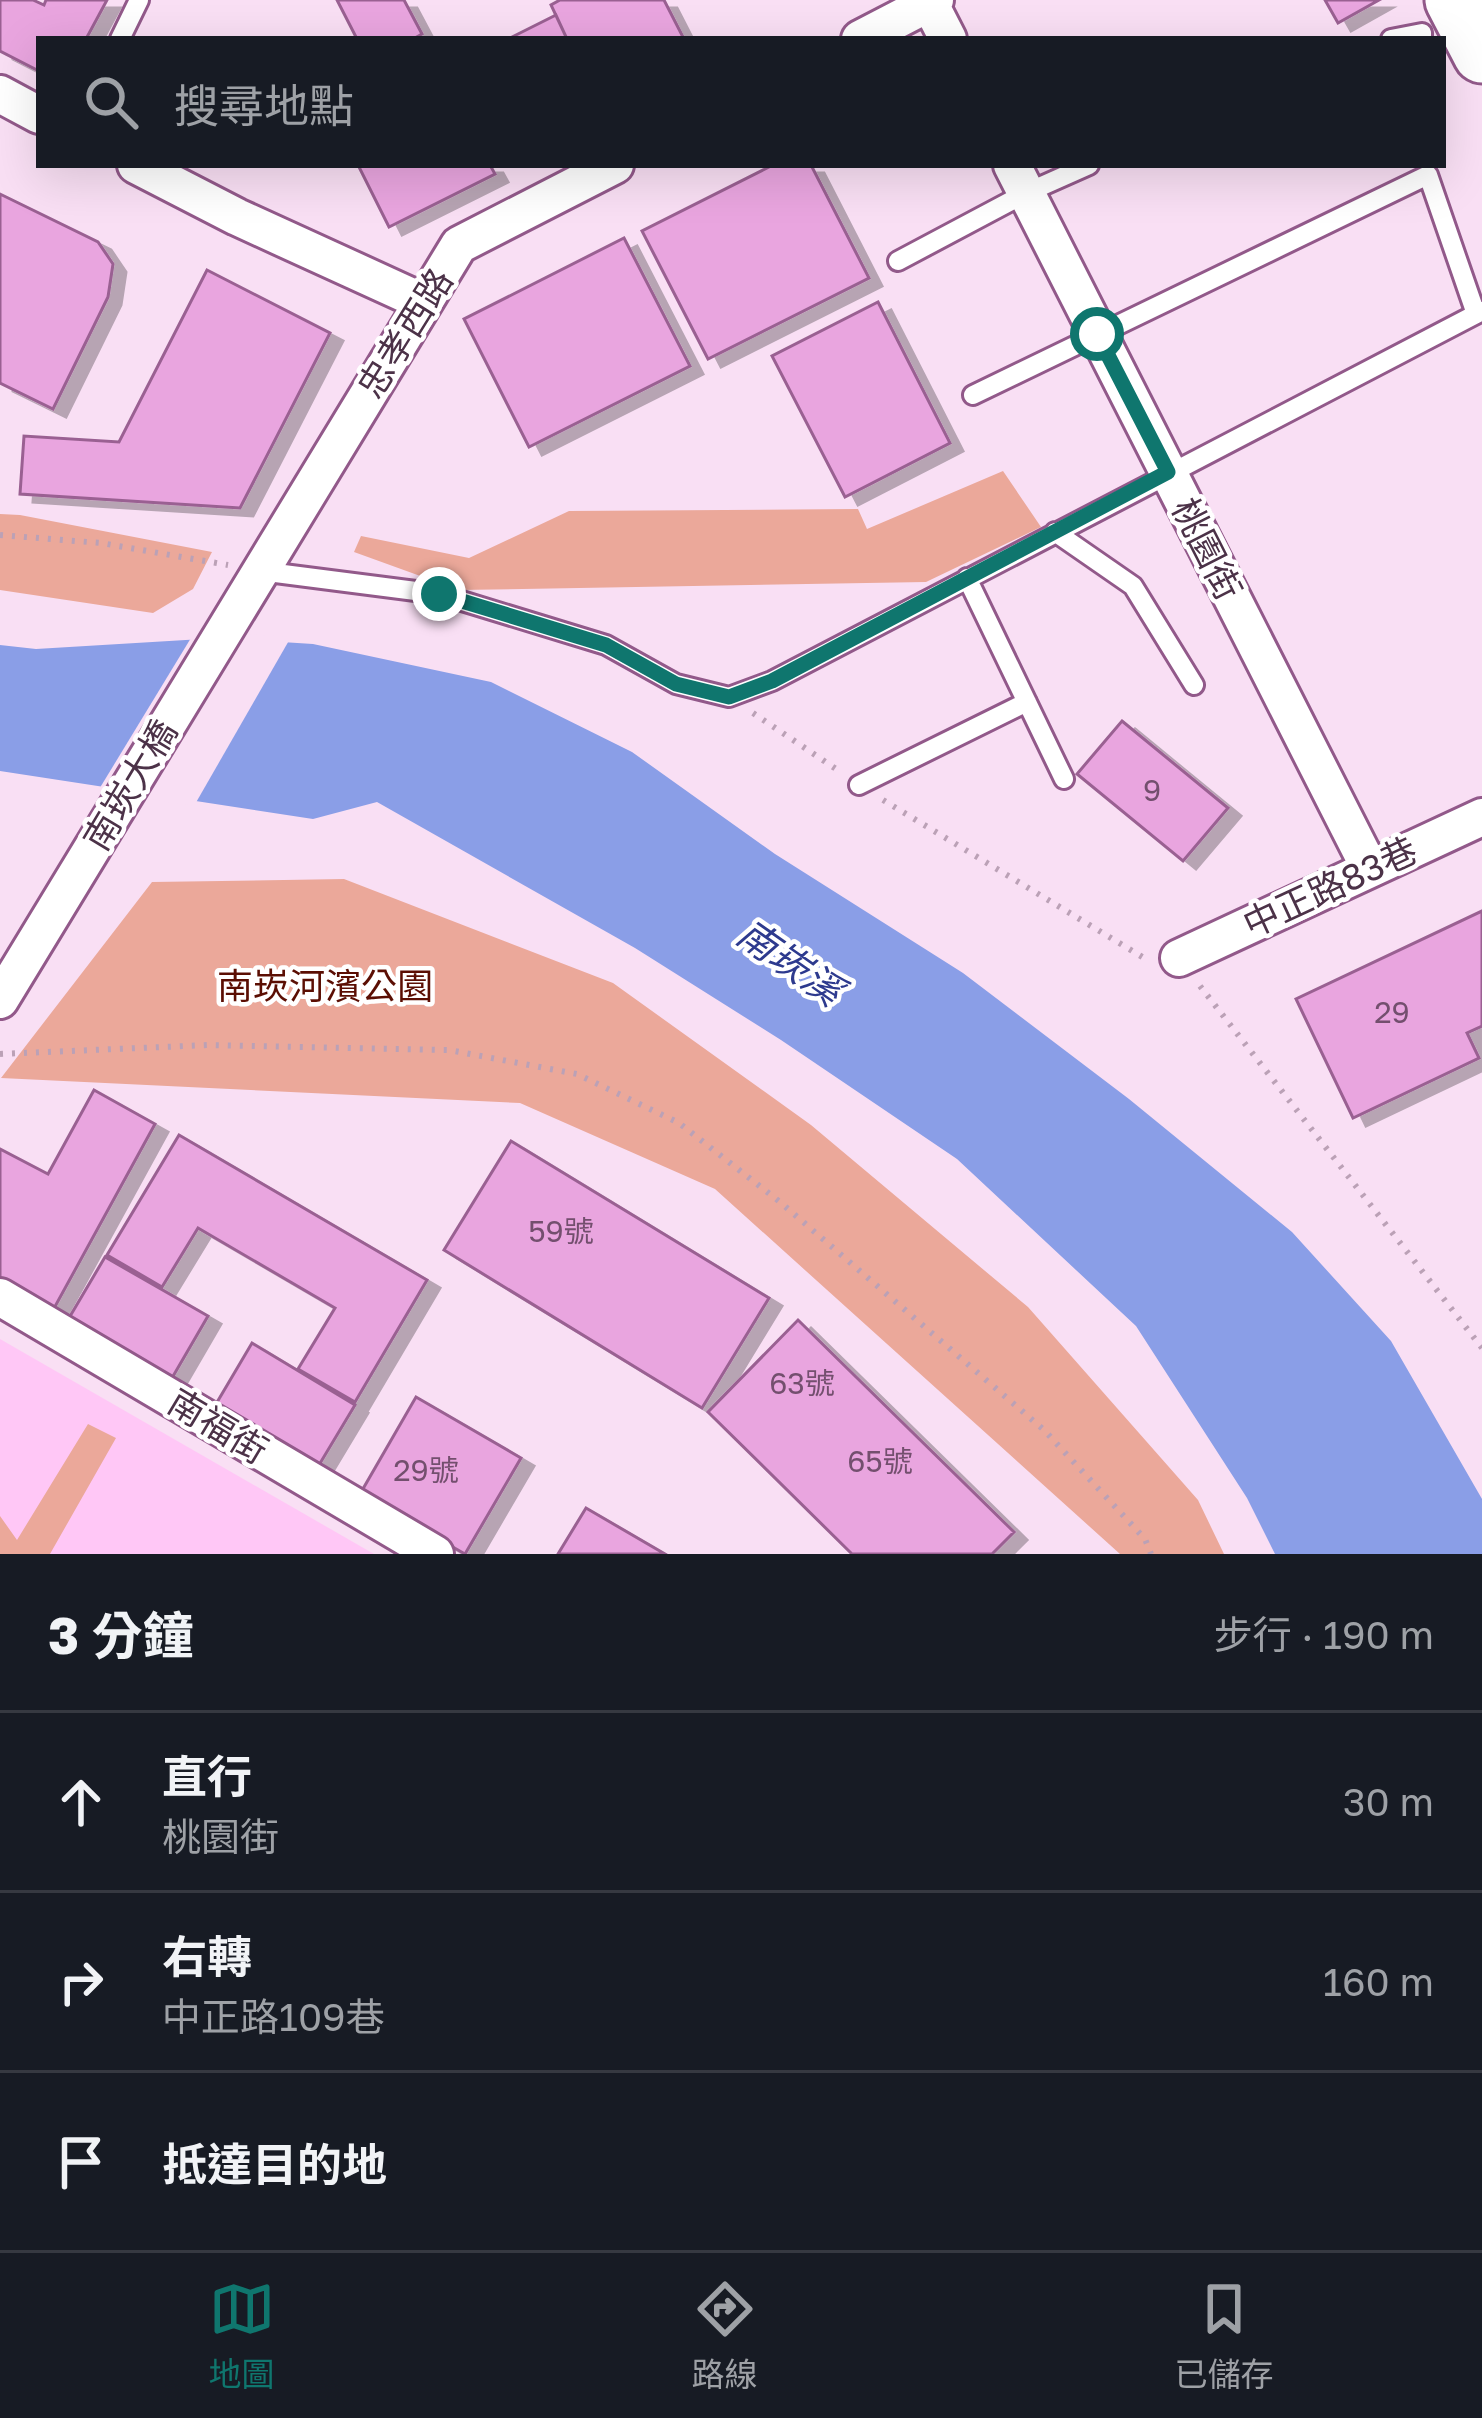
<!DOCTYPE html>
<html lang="zh-TW">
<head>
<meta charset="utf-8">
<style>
	body { margin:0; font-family:"Golos Text","Noto Sans TC",sans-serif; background:#242831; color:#f1f3f6 }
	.stop { position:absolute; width:36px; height:36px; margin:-27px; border:9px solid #0f766e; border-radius:50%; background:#fff }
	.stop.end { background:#0f766e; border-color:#fff; box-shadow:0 3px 12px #0008 }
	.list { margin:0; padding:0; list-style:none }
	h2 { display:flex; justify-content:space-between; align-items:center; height:156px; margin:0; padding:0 48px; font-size:51px }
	h2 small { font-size:39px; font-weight:400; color:#9ea1a6 }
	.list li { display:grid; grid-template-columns:78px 1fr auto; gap:36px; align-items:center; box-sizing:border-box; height:180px; padding:0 48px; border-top:3px solid #363941 }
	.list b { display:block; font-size:45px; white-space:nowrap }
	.list p { margin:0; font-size:39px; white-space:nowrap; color:#9ea1a6 }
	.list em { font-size:39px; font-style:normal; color:#9ea1a6 }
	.icon { flex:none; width:66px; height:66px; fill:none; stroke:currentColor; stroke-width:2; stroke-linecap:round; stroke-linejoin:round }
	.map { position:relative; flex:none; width:1482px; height:1554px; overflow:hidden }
	.search { position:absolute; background:#171b24; box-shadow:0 12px 48px #0002; left:36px; right:36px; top:36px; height:132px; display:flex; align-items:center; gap:30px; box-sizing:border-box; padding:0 42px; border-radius:0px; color:#9ea1a6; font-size:45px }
	.sheet { height:696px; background:#171b24 }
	nav { display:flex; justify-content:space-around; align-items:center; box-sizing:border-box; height:168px; border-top:3px solid #363941; background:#171b24; font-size:33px; color:#9ea1a6 }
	nav a { display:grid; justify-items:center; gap:6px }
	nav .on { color:#0f766e }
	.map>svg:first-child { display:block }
</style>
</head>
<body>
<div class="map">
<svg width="1482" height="1554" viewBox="0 0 1482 1554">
	<defs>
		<filter id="shadow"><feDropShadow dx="13" dy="8" stdDeviation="0" flood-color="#0004"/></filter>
	</defs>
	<rect width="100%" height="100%" fill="#f9dff4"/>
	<!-- built -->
	<path fill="#ffc7f6" d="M0,1339L374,1554H0Z"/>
	<!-- green -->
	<path fill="#eba89a" d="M1003,471L1041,527L926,582L459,590L354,552L361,536L469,558L569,511L858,509L867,529Z
		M0,514L20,515L212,552L193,589L153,613L0,590Z
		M344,879L613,983L811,1125L1028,1307L1198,1500L1224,1554H1120L715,1189L520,1103L1,1078L152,882Z
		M88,1424L116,1438L50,1554H0V1516L17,1540Z"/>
	<!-- water -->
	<path fill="#8a9ee7" d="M219,638L313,644L491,682L632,752L775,854L963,973L1129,1099L1292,1232L1391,1341L1482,1499V1554H1275L1247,1498L1136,1326L957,1159L781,1040L635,948L377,802L313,819L0,771V645L36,649Z"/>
	<!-- pier -->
	<path fill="#f9dff4" d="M219,632L291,637L194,806L98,791L194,633Z"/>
	<!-- building -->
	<path fill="#e9a5df" stroke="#9a6192" stroke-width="3" filter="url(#shadow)" d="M0,0H33L44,5L46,0H107L86,39H39V71L0,51Z
		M337,0H404L422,34L413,39H357Z
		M560,0H664L684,39H567L551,5Z
		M1325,0H1379L1338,23Z
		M556,15L567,39H508Z
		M358,165H490L495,174L389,227Z
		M773,165H811L869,278L708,359L642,231Z
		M0,194L98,242L113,264L108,297L53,409L0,383Z
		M624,238L690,366L529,447L464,319Z
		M207,270L330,333L240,508L20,494L24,436L119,442Z
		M878,302L950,443L845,497L772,356Z
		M1122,721L1228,808L1183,861L1077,774Z
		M1482,911V1026L1467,1033L1479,1058L1353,1118L1296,999Z
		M94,1090L155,1124L52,1312L0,1284V1149L48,1174Z
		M179,1135L427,1280L355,1402L298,1369L335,1308L198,1228L162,1287L107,1255Z
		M511,1141L769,1298L702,1408L444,1250Z
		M105,1257L208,1316L172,1378L69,1318Z
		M798,1320L1014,1532L992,1554H852L708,1412Z
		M252,1343L355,1405L319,1465L216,1404Z
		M416,1397L521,1458L465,1554L360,1494Z
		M586,1508L665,1554H558Z"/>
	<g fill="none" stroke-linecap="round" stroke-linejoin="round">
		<defs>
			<path id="lane" d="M120,39L139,0
				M1391,39L1422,33V39
				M898,261L1026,193L1089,165
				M973,395L1428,175L1476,314
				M1055,532L1133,586L1194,685
				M260,571L439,594L606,645L676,684L729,697L772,681L1482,311
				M967,578L1064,779
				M859,785L1027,702"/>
			<path id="street" d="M928,0L948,39
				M860,39L935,0
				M0,94L39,115
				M136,165L237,217L423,302
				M1012,165L1370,869
				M1179,958L1482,817
				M0,1000L459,245L615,165
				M0,1297L435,1554"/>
			<path id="primary" d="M1454,0L1482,54"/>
		</defs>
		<!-- lane casing -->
		<use href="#lane" stroke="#92598a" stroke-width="24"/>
		<!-- street casing -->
		<use href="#street" stroke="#92598a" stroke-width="42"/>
		<!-- primary casing -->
		<use href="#primary" stroke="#92598a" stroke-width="63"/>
		<!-- path -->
		<path stroke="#bba1b6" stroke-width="6" stroke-dasharray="3 9" stroke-linecap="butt" d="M0,535L101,543L228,565
			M753,713L842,773
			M883,800L1144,958
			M1200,986L1482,1348
			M0,1054L209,1045L449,1050L577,1074L679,1123L780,1202L1044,1430L1145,1539L1151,1554"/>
		<!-- lane -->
		<use href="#lane" stroke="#fff" stroke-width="18"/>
		<!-- street -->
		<use href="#street" stroke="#fff" stroke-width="36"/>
		<!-- primary -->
		<use href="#primary" stroke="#fff" stroke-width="57"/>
	</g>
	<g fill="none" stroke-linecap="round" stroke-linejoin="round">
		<!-- route -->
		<path stroke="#0f766e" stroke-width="15" d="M439,594L606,645L676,684L729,697L772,681L1168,472L1097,334"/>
	</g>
	<g text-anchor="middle" stroke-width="9" stroke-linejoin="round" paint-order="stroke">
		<!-- number labels -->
		<g font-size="30" fill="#734f6e">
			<text x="1152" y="801">9</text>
			<text x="1392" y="1023">29</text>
			<text x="561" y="1242">59號</text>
			<text x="802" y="1394">63號</text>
			<text x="880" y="1472">65號</text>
			<text x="426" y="1481">29號</text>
		</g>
		<!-- street labels -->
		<g font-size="36" fill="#4c3248" stroke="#fff">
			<text transform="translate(405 333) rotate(-58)" y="13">忠孝西路</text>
			<text transform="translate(1207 549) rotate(63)" y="13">桃園街</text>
			<text transform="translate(130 785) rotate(-59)" y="13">南崁大橋</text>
			<text transform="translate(1330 887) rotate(-25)" y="13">中正路83巷</text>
			<text transform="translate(218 1426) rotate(31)" y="13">南福街</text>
		</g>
		<!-- park labels -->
		<g font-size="36" fill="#5b0e03" stroke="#fff">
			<text x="325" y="999">南崁河濱公園</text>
		</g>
		<!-- water labels -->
		<g font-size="39" font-style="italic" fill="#2d3a8e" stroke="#fff">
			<text transform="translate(790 962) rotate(35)" y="14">南崁溪</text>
		</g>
	</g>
</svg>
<div class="stop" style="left:1097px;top:334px"></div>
<div class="stop end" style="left:439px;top:594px"></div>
<div class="search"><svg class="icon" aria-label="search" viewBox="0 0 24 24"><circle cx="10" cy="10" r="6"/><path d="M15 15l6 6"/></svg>搜尋地點</div>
</div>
<section class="sheet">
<h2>3 分鐘<small>步行 · 190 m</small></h2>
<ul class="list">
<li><svg class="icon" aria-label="ahead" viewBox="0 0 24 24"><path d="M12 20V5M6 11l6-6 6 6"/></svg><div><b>直行</b><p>桃園街</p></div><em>30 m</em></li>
<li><svg class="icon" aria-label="right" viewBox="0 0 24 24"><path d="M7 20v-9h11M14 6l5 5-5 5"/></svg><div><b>右轉</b><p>中正路109巷</p></div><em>160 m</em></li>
<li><svg class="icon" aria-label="arrive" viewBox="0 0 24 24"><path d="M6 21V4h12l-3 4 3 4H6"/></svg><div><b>抵達目的地</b></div></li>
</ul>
</section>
<nav>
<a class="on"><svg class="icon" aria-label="map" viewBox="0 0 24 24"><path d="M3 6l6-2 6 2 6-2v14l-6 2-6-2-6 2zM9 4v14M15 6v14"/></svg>地圖</a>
<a><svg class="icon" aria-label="directions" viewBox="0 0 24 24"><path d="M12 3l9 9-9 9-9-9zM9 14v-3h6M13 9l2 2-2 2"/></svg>路線</a>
<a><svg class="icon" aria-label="saved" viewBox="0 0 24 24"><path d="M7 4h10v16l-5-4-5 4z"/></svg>已儲存</a>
</nav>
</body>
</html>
